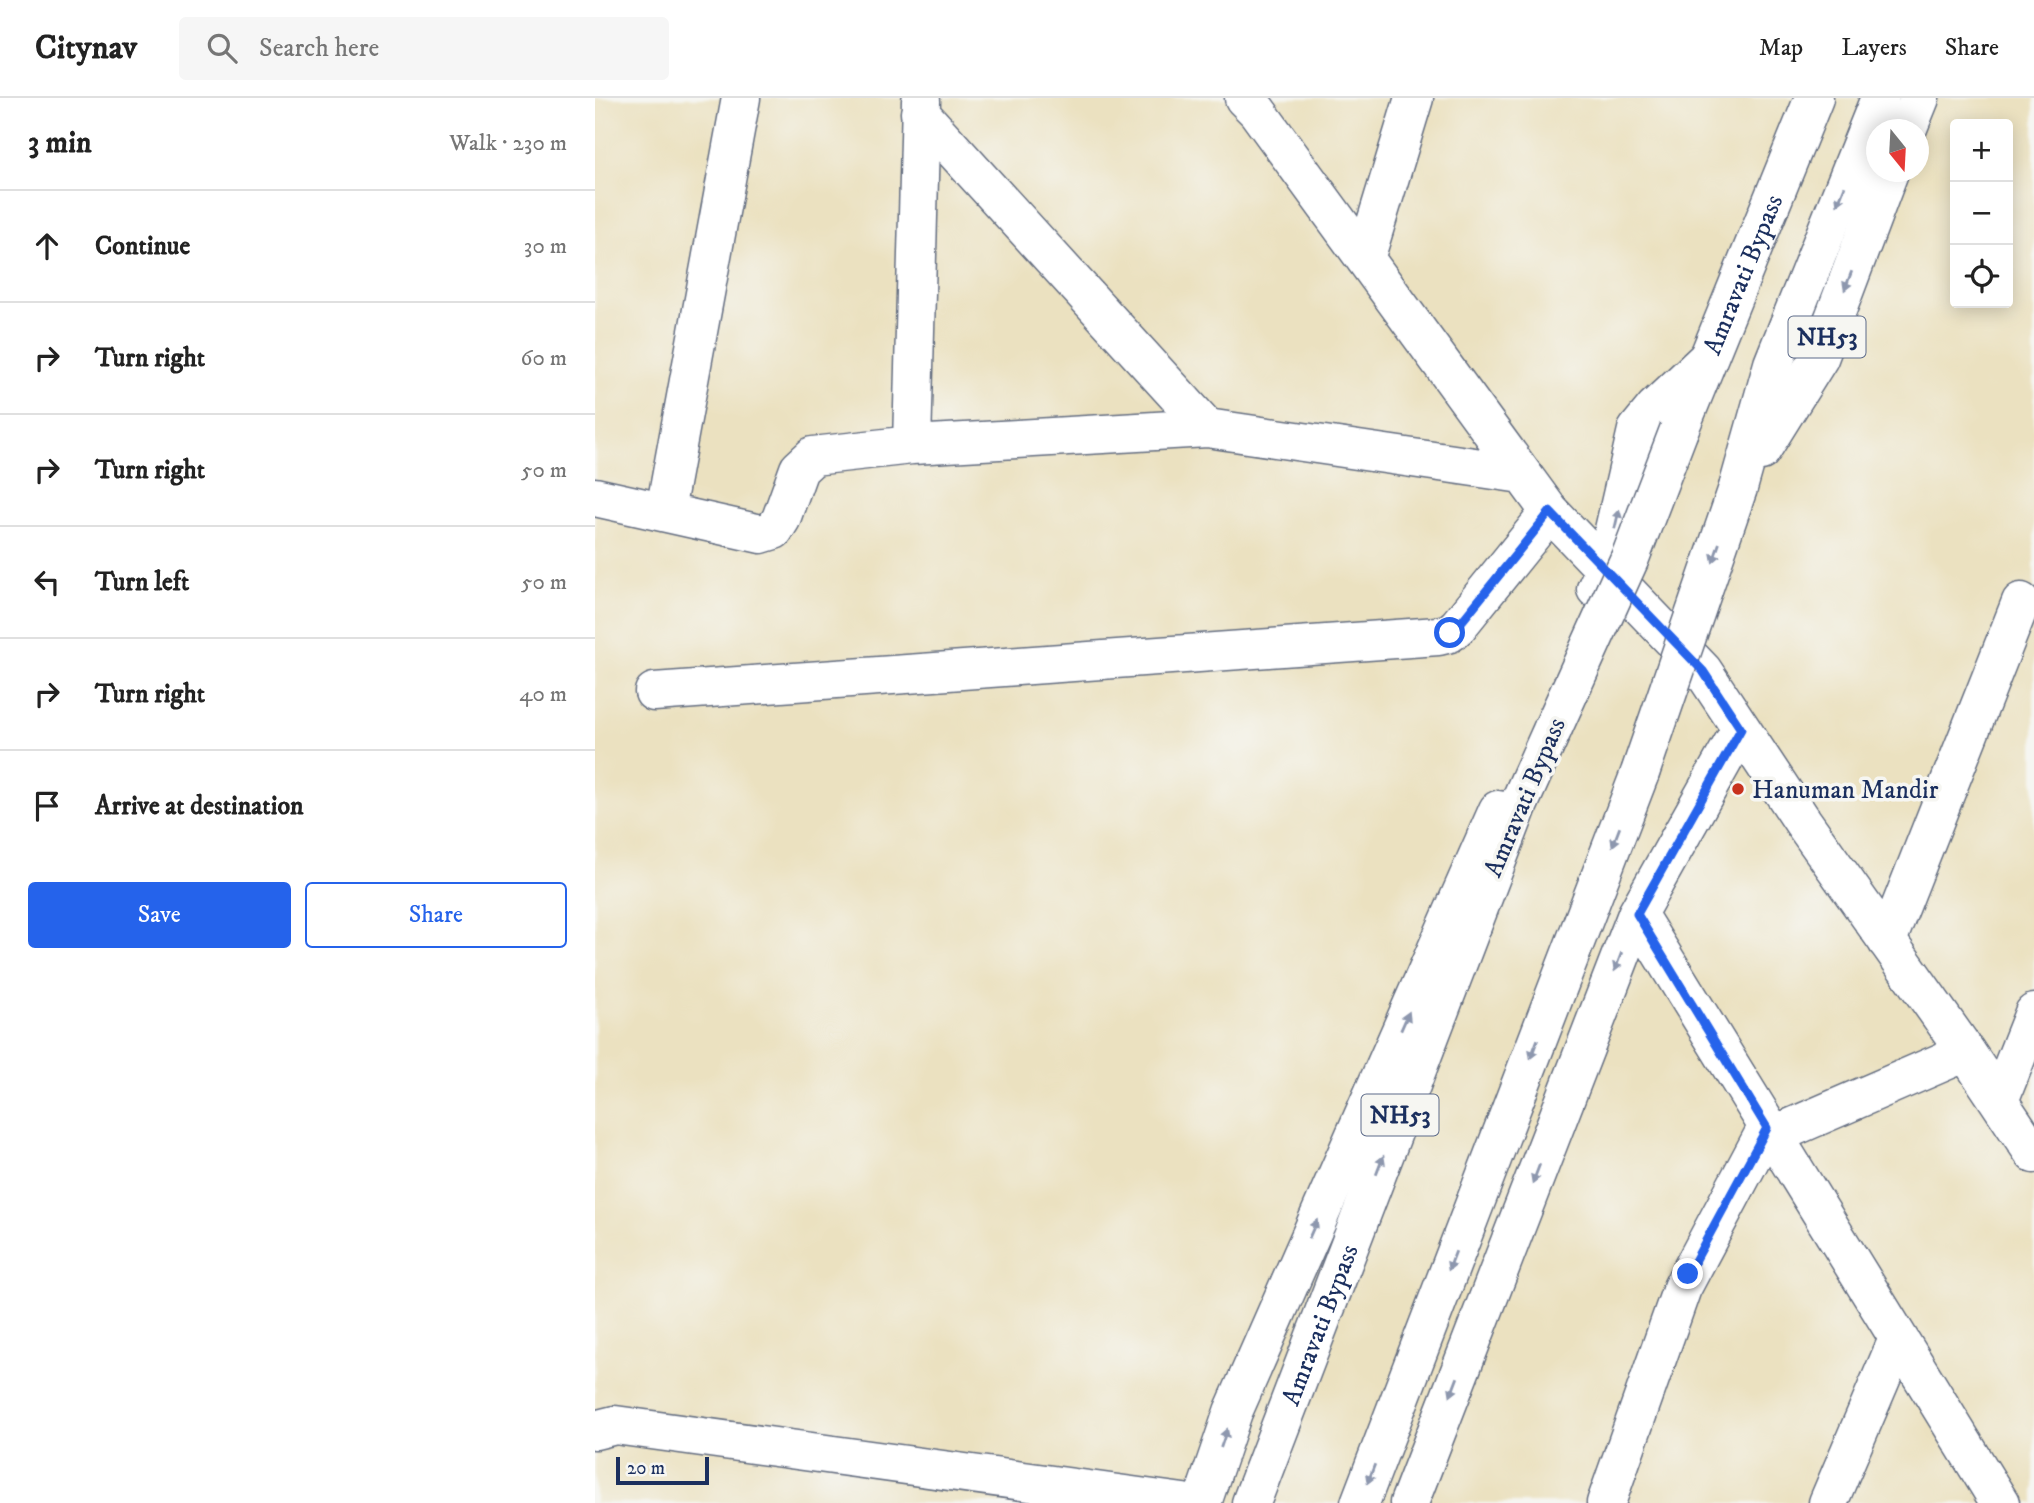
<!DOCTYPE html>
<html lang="en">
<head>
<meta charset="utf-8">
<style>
	body { margin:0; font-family:"IM FELL DW Pica",serif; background:#f6f6f6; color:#222 }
	.controls { position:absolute; right:21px; top:21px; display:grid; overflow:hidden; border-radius:7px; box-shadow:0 4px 18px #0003 }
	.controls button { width:63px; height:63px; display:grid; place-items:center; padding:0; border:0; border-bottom:2px solid #e0e0e0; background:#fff; color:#222; font:35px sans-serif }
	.compass { position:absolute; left:1271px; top:21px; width:63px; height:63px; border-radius:50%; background:#fff; box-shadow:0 4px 18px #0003; rotate:162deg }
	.scale { position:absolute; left:21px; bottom:18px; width:93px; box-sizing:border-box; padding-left:7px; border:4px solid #1b2f5e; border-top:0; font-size:19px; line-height:24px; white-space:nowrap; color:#1b2f5e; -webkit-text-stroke:5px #f6f6f2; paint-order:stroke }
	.stop { position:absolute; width:21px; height:21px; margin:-16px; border:5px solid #2563eb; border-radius:50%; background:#fff }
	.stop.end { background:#2563eb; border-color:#fff; box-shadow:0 2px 7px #0008 }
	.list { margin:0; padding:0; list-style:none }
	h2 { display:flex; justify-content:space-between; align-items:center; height:91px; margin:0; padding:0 28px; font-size:30px }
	h2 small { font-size:23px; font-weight:400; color:#767676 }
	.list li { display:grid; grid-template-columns:46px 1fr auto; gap:21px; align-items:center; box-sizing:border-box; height:112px; padding:0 28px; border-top:2px solid #e0e0e0 }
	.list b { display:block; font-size:26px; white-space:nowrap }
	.list em { font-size:23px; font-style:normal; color:#767676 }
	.actions { display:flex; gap:14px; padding:21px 28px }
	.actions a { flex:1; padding:16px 0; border:2px solid #2563eb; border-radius:7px; text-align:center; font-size:24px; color:#2563eb }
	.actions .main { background:#2563eb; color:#fff }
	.icon { flex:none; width:38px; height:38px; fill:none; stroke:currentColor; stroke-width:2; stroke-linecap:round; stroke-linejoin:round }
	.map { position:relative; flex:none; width:1439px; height:1405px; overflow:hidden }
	header { display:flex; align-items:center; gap:42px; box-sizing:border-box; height:98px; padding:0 35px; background:#fff; border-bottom:2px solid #e0e0e0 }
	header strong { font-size:33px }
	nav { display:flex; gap:38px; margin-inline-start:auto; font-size:24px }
	.search { width:490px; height:63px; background:#f6f6f6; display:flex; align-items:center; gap:18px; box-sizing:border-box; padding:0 24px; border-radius:7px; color:#767676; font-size:26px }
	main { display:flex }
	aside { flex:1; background:#fff }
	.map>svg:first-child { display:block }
</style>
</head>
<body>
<header>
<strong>Citynav</strong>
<div class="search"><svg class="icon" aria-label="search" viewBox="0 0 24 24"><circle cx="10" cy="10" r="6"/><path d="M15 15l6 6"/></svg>Search here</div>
<nav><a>Map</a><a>Layers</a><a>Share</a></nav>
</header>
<main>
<aside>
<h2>3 min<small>Walk · 230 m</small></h2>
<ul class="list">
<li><svg class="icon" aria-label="ahead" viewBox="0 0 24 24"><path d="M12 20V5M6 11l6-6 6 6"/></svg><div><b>Continue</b></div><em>30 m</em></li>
<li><svg class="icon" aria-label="right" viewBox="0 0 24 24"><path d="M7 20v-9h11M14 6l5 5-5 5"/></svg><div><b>Turn right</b></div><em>60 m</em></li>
<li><svg class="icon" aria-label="right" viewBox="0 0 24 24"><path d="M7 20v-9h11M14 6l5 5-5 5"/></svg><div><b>Turn right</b></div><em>50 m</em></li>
<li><svg class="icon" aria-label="left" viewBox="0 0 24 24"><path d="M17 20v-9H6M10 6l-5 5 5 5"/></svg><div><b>Turn left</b></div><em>50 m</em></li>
<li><svg class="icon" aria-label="right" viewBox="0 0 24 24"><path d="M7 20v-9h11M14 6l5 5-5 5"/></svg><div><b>Turn right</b></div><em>40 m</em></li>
<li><svg class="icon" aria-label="arrive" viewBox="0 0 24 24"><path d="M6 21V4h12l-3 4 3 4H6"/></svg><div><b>Arrive at destination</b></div></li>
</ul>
<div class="actions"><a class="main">Save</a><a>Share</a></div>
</aside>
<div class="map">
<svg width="1439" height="1405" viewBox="0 0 1439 1405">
	<rect width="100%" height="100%" fill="#f6f6f2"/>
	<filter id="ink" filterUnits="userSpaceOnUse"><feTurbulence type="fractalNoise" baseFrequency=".0143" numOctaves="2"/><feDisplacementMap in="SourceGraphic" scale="14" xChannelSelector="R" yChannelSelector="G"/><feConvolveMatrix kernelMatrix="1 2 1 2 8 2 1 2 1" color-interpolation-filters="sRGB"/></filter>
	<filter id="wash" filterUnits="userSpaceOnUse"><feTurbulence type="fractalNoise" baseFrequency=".00686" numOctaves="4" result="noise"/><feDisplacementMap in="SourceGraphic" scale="28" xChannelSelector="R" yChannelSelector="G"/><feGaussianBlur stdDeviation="1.57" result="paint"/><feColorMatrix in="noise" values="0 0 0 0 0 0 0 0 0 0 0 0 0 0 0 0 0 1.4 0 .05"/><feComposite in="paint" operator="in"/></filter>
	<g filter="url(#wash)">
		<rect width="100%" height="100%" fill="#ebe1c0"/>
	</g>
	<g filter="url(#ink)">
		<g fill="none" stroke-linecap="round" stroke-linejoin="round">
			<defs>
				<path id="minor" d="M649,0L662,13L955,414L1108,573L1208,724L1371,954L1439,1056
					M325,15L612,330
					M770,161L819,0
					M317,347L326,3
					M0,399L166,436L179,432L186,421L204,371L218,358L317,347L612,330L927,376
					M70,413L146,0
					M1001,491L1010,471L1042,332L1060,310L1112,261
					M59,594L843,538L855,535L863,528L955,414
					M1042,816L1405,1405
					M1292,843L1426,504
					M1404,1003L1439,915
					M1177,1038L1371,954
					M0,1332L20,1327L588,1405
					M607,1405L638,1314L903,712
					M814,1405L1042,816L1146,631
					M1011,1405L1087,1190L1172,1030
					M1233,1405L1303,1241"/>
				<g id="highway">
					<path d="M1312,32L1325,0"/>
					<path id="s1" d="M1084,332L1219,0"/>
					<path d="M1166,353L1224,260L1294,74"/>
					<path d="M1143,390L1178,266L1285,0"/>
					<path id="s2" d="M656,1405L923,708L958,630"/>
					<path d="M765,1405L1045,675"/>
				</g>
			</defs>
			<!-- minor casing -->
			<use href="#minor" stroke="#646d80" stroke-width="41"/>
			<!-- highway casing -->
			<use href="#highway" stroke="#646d80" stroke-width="41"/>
			<!-- minor -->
			<use href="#minor" stroke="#fff" stroke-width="38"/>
			<!-- highway -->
			<use href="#highway" stroke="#fff" stroke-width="38"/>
			<defs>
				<path id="highway-bridge" d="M958,630L1035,460L1084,332
					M1045,675L1143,390"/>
			</defs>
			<!-- highway-bridge casing -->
			<use href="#highway-bridge" stroke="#646d80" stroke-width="41" stroke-linecap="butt"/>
			<!-- highway-bridge -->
			<use href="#highway-bridge" stroke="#fff" stroke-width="38"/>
		</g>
		<!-- one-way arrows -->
		<defs><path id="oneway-solid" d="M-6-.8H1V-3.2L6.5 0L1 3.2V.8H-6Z" transform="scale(1.75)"/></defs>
		<g fill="#8d97ae">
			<use href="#oneway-solid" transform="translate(1246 98) rotate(112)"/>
			<use href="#oneway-solid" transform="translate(1253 183) rotate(111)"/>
			<use href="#oneway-solid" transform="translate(1022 421) rotate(-77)"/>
			<use href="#oneway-solid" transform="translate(1121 455) rotate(109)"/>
			<use href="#oneway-solid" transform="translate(1021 739) rotate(111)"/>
			<use href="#oneway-solid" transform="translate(1023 864) rotate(111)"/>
			<use href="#oneway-solid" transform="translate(810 923) rotate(-66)"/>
			<use href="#oneway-solid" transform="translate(939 951) rotate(111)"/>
			<use href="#oneway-solid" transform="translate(785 1067) rotate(-69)"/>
			<use href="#oneway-solid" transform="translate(941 1076) rotate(111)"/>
			<use href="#oneway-solid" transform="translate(718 1131) rotate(-66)"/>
			<use href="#oneway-solid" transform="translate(857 1163) rotate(111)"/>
			<use href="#oneway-solid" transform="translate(859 1289) rotate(111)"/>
			<use href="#oneway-solid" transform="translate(629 1340) rotate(-71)"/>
			<use href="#oneway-solid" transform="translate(776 1376) rotate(111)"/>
		</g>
	</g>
	<g fill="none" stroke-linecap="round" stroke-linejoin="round" filter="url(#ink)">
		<!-- route -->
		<path stroke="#2563eb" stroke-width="9" d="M855,535L863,528L955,414L1108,573L1146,631L1042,816L1172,1030L1093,1176"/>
	</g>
	<!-- markers -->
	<circle fill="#c8321e" stroke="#f6f6f2" stroke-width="2.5" cx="1143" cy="691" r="7"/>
	<g text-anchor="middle" stroke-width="7" stroke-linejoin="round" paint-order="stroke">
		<!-- shield labels -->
		<g fill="#f6f6f2" stroke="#5d6b8a" stroke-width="2">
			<rect x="1193.5" y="218.5" width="77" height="41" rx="5"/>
			<rect x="766.5" y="996.5" width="77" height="41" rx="5"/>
		</g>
		<g font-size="24" font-weight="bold" fill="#1b2f5e">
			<text x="1232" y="247">NH53</text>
			<text x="805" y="1025">NH53</text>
		</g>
		<!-- street labels -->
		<g font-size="26" fill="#1b2f5e" stroke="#f6f6f2">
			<text dy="9" stroke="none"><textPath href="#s1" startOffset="168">Amravati Bypass</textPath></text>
			<text transform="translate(929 699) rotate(-67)" y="9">Amravati Bypass</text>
			<text dy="9" stroke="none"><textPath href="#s2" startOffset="191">Amravati Bypass</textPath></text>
		</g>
		<!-- poi labels -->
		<g font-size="26" fill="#1b2f5e" stroke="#f6f6f2" text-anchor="start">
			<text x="1157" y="700">Hanuman Mandir</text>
		</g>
	</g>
</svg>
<div class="controls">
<button>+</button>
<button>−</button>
<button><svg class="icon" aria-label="locate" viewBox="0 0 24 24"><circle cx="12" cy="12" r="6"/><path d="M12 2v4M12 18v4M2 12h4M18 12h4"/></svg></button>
</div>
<svg class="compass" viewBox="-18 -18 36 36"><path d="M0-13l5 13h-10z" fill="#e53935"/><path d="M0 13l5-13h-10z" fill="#767676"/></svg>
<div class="scale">20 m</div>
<div class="stop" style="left:855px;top:535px"></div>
<div class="stop end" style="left:1093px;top:1176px"></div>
</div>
</main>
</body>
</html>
